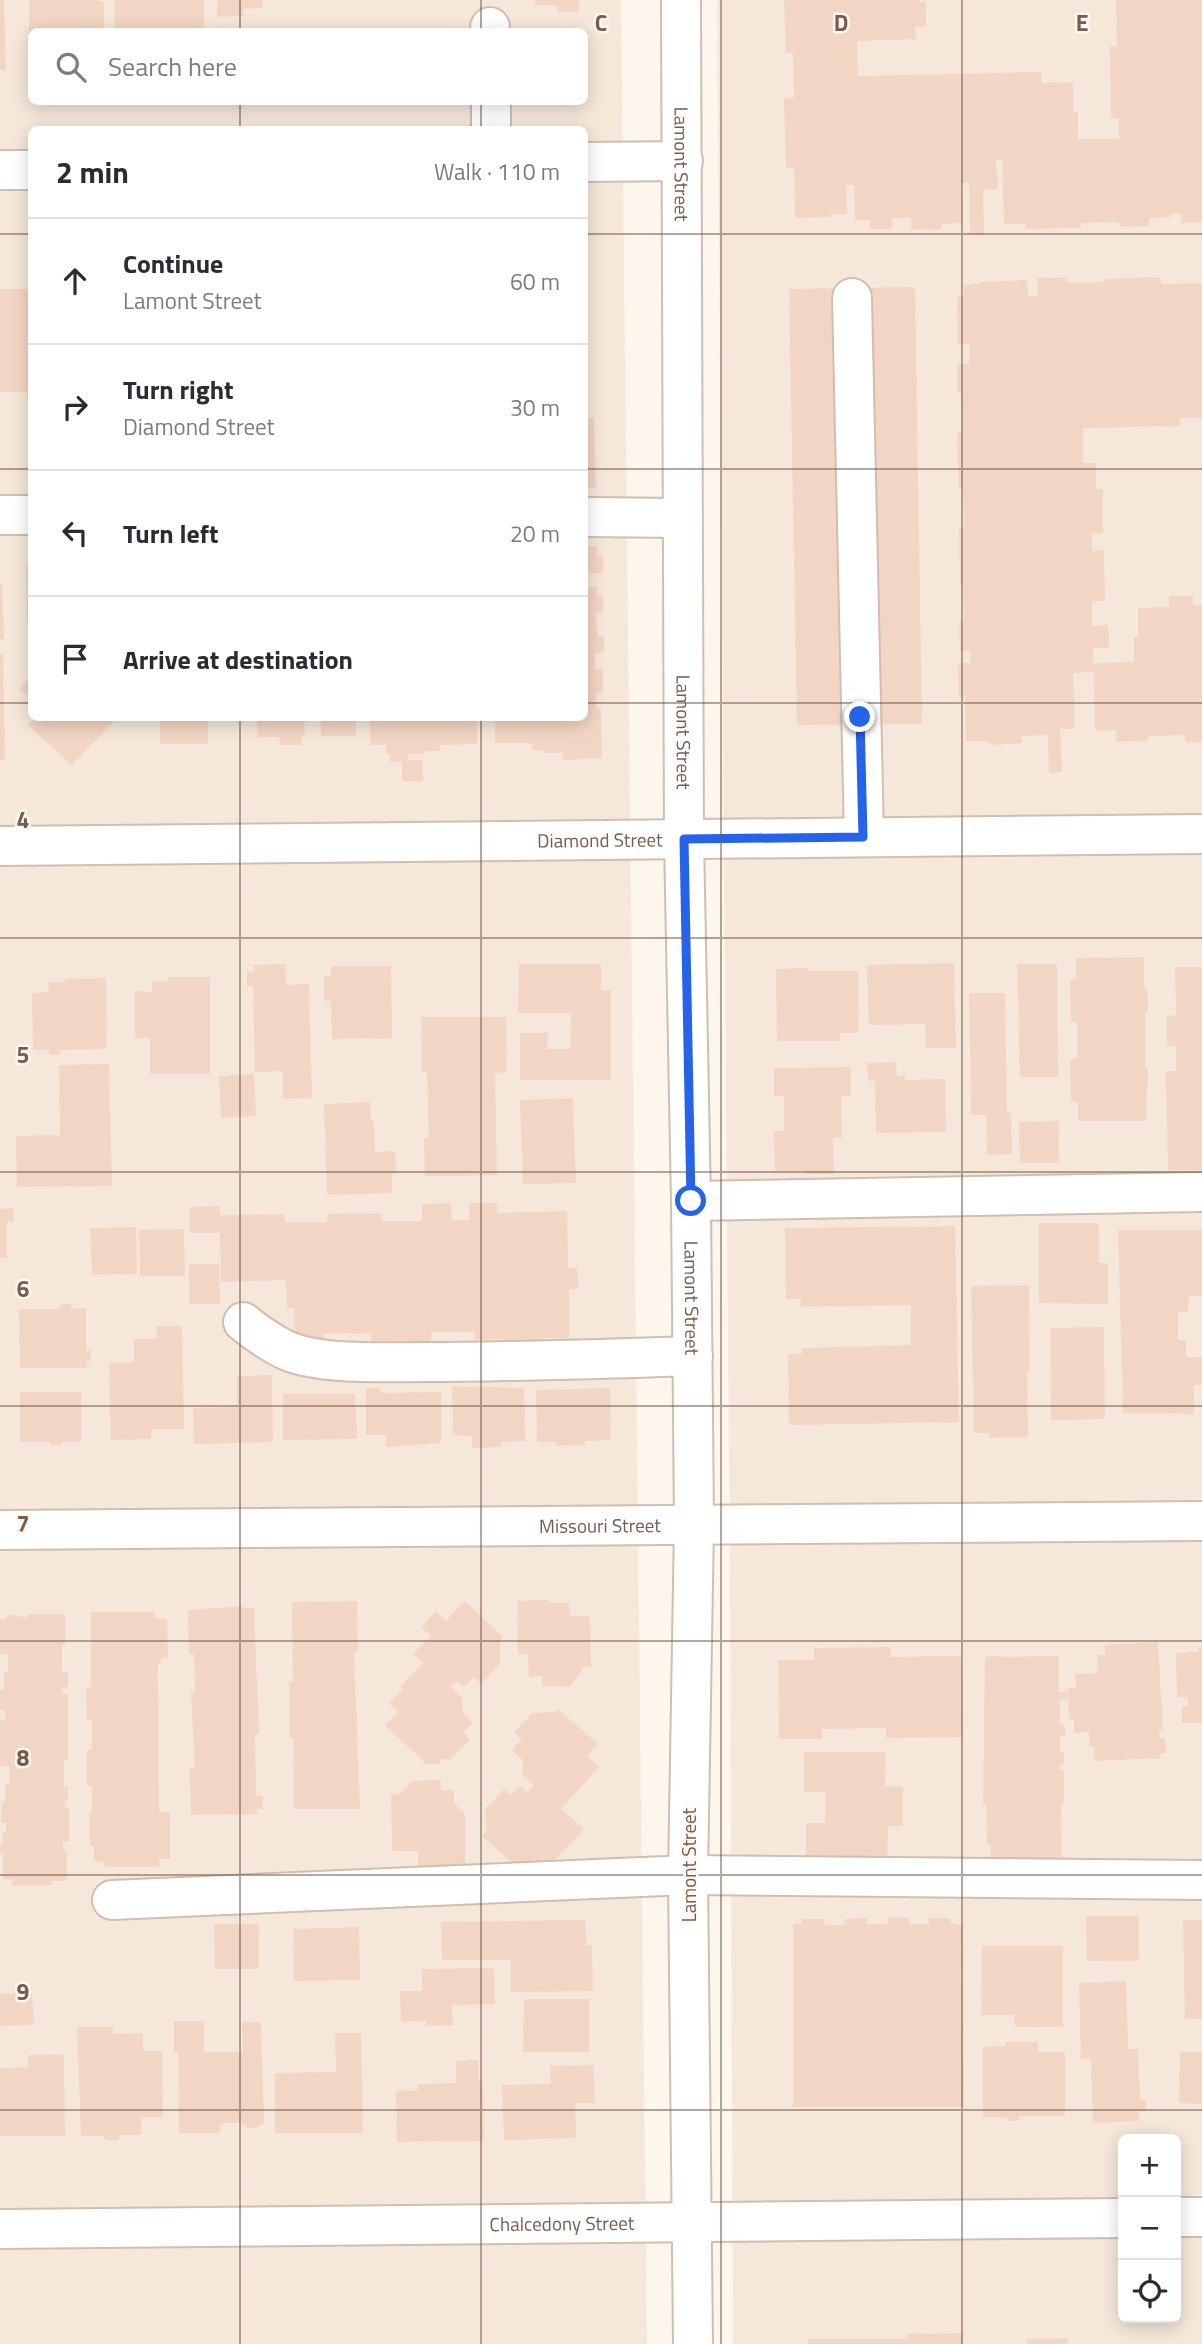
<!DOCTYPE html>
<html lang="en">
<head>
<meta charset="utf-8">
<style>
	body { margin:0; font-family:"Titillium Web",sans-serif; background:#f2f2f3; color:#2b2b33 }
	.controls { position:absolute; right:21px; bottom:21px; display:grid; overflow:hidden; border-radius:10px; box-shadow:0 4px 18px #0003 }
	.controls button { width:63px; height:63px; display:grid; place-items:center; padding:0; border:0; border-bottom:2px solid #e1e1e2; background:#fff; color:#2b2b33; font:35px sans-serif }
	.stop { position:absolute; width:21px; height:21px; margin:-16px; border:5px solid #2563eb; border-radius:50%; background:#fff }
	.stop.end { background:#2563eb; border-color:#fff; box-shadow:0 2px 7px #0008 }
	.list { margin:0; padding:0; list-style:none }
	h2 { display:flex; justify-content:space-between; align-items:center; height:91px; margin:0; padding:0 28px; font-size:30px }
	h2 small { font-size:23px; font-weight:400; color:#7c7c81 }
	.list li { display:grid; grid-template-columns:46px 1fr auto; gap:21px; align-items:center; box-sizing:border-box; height:126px; padding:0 28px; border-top:2px solid #e1e1e2 }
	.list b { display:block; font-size:26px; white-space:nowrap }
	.list p { margin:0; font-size:23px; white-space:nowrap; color:#7c7c81 }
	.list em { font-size:23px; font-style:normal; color:#7c7c81 }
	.icon { flex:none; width:38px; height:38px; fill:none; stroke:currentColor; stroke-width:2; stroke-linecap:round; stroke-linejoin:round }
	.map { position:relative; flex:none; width:1202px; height:2344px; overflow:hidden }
	.search { position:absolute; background:#fff; box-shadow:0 4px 18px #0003; left:28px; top:28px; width:560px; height:77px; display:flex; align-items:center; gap:18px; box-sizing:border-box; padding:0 24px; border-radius:10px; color:#7c7c81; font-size:26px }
	.panel { position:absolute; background:#fff; box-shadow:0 4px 18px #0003; left:28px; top:126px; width:560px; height:595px; border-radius:10px }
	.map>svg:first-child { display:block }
</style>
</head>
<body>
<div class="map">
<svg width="1202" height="2344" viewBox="0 0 1202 2344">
	<rect width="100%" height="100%" fill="#fdf6ec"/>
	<!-- residential -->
	<path fill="#f5e8da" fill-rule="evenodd" d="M0,0H621L647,2344H0ZM32,32H584V102H32ZM32,130H584V718H32Z
		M717,0H1202V2344H733L730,1577ZM1123,2139H1176V2318H1123Z"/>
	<!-- building -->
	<path fill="#f3d5c3" d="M0,0H4L6,70H0Z
		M29,0H96L104,2V32H32V47H29Z
		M114,0H204V32H115Z
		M217,0H263V8L243,9V16L217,17Z
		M535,0H579V12H557V5H535Z
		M784,0H919V2H926V26L915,27L916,39L857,41L858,76L1041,72L1042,83L1073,82V112H1078V139H1119V118H1111L1110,46H1117L1116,0H1202V222L1181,223V213H1171V217L1149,218V226L1119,227V222L1081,223V228L1026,229V224H1004L1002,160H996L998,189L983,190L984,235H970L969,182L961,183L962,223L942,224V229L911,230V218H892V229H870V220H855L854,185H846L847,214H830L831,217L795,218L794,168H786L784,99L794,98L793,53H786Z
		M1067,277V283L1105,282V279L1161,277V284L1202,283V418H1180V426L1083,428V463H1096V489H1103V533H1092V551L1104,550L1105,601H1092V626L1108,625L1109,648H1093V663L1134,662V637H1138V608L1169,607V596H1193V605H1202V742H1186L1185,735L1148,736V741L1116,742V730L1095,731L1094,672L1073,673L1075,729H1060L1062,772L1049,773L1048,735L1021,736L1022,743L989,745L988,741H966L965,697H959L958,663H971L970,651H960L959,622H964L963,584H960L959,528H964L963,488H959L957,433H962L961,393H957V364H969V344H958L957,296H964V285L980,284V282L1027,280L1028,296L1038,295L1037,278Z
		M915,287L922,724L797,725L789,289Z
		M0,289H32V403H28L27,392H0Z
		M594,418L596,488H584V419Z
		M584,546L597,547V556H603V573H584Z
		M26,566H32V627L27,623Z
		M0,584H2L4,639H0Z
		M584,587H597V596H603V612L595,613L598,636H604V653H595V669H603V693H596V709L601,708L602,758L563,760V753H544L543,750H532V743H495V718H584Z
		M0,654H3L5,760L0,761Z
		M32,676V700L19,689Z
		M33,718H117L72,765L28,725L33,721Z
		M160,718H208V744H160Z
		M257,718H304L305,736L301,737L302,745H279L280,737H258Z
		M321,718H356V736H321Z
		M370,718H477V744L440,745V751H425V754H407L408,760H423V781H402V762H390V755L386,754V745H370Z
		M1144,957V988H1147L1148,1012H1145V1068L1148,1067L1146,1121H1078V1102H1071L1070,1059H1077V1022H1071L1070,979H1076V958Z
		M954,963L956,1048H926L925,1024L869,1025L867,965Z
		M285,964L286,985L309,984L312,1098L283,1099V1071L255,1072L253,986H247V972L254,971L253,965Z
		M519,964H601V990H611V1080H520V1033H548L547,1049H570L571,1013H518Z
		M1017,964H1057L1058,1077H1020Z
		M331,966H391L392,1038L332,1039L331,1001H324V976H331Z
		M1175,967H1202V1170H1168L1166,1071H1176V1046H1167V1016L1176,1015Z
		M808,968V971H858L859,1033H840V1041H777L776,969Z
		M168,977H210V1074H150V1038H135V991L152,992V981L168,982Z
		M106,978L107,1049L59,1050L60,1055L49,1054V1050H33L32,993L49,992L48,982H65V979Z
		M969,993H1005L1007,1113H1011L1012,1154L987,1155L986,1115H971Z
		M421,1017H506L507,1072L495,1073L497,1175L425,1176L424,1138H429L427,1072H422Z
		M896,1062L897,1076L905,1075V1080L945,1079L946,1132L876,1133L875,1081H868L867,1063Z
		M109,1064L112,1186L17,1187L16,1136L60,1135L59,1065Z
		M851,1067V1096H841L842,1138H833L834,1174H804L805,1171H775L774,1131H784V1096H774V1068Z
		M254,1074L256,1116L221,1118L219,1076Z
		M573,1098L576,1183L523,1184L520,1100Z
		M370,1102L371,1121L374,1120L375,1152L395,1151L396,1173L392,1174V1193L327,1195L324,1104Z
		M1059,1121V1163H1020L1019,1122Z
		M451,1203L452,1220H469V1203H497V1213L567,1211L568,1268H577L578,1289H569V1338H542V1344L505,1345V1339L475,1340V1332H431V1341L371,1342V1333L323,1334V1341H295L294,1308H287L286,1280L221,1282L220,1233H190L189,1207L219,1206L220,1215L284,1214L285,1222H327V1214L381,1213V1221H422V1204Z
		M13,1208L14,1222H7V1258H0V1209Z
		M1039,1223H1099V1263H1108V1304L1039,1303Z
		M955,1226L959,1422L789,1425L788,1354H802V1348L911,1345V1305L801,1307V1299H786L785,1228Z
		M136,1227L137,1274L92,1275L90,1228Z
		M184,1229L185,1276H140L139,1230Z
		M1118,1230H1202V1296H1189L1188,1312H1178V1340L1186,1341V1357H1202V1385H1194V1414L1123,1413Z
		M189,1264H219L220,1304H189Z
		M1029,1285L1030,1371L1027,1372L1028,1437L989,1438V1433H974L971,1286Z
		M60,1304H71V1309L86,1308V1351L91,1350V1361L86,1362L87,1368H20L19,1309H60Z
		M156,1326H182L184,1429H151V1439L111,1440L109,1363L134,1362V1339H157Z
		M1104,1327L1105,1419L1051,1420L1050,1328Z
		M272,1375L273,1442L194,1444L193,1408L237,1407V1376Z
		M452,1386L524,1388L525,1441L501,1442V1447L472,1448V1436L453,1435Z
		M366,1388H380V1393L441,1392V1443L386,1447V1435H366Z
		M610,1388L611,1440L585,1441V1445L555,1446L556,1442H537L536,1390Z
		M20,1392H81V1442H61L62,1445H51L50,1442H20Z
		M283,1394H355L357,1439L283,1440Z
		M549,1600V1603H569L570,1616H590L591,1667H582V1671L570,1686H542V1676L529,1677L528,1654H518L517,1601Z
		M357,1601L358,1651H354L360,1809H294L293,1738H289V1682H293L292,1602Z
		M465,1601L503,1637L500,1642V1664L481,1684L474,1677L464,1687L457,1681L451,1687L462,1698L463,1713L473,1723L463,1733L470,1739L450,1760L440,1759V1764H426L385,1725L398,1712L389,1703L403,1689L400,1687L423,1663L413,1654L431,1636L421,1627L436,1611L446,1621Z
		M243,1606V1609L254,1608L259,1734H255L256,1796H263V1809H257V1814L191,1815L190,1768H195L191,1692H195L194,1654H189L188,1610Z
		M91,1612H155V1619H167L168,1658L163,1657L158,1664L159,1812H170V1859H159V1867H105V1862L94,1861V1846H90L89,1812H92V1786H87V1750L92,1749V1720H87L86,1687H91Z
		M8,1614L27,1618V1614H65V1645H62V1673H68V1687H62L63,1694L68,1695V1759H64V1787L68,1786V1799L65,1800V1807H69V1841H63V1851H67V1881H52V1885L12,1886V1879H3V1853H0V1844H3L2,1833H6V1823H1L2,1802H5V1785L9,1784V1766H0V1719L5,1720V1710H0V1690H3L4,1685V1672H8V1654H0V1619H5Z
		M1158,1642L1163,1730L1159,1731V1738H1165L1166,1753L1160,1754V1758L1095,1761L1093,1746L1089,1747V1732L1074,1733V1719L1069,1720L1068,1688H1076L1075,1674L1098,1673L1097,1655H1105V1645Z
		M891,1647V1657L961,1656L963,1737L886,1738V1728L822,1729V1739H779L778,1660H814V1648Z
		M1198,1648H1202V1723H1182V1706H1188V1697H1177L1176,1653L1198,1652Z
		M1003,1655L1002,1657L1059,1656V1692H1067V1699H1060V1725H1065V1737L1060,1736V1752L1064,1751V1765L1060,1764V1770L1064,1771V1803H1061L1062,1858L991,1859V1845H987L986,1805H983L985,1657Z
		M558,1709L598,1744L587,1756L599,1767L561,1809L584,1829L546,1869L535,1859L523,1872L482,1836L487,1830L485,1810L504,1789L511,1795L520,1786L527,1792L534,1785L522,1775L523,1760L512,1750L522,1739L514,1733L532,1713L555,1712Z
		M804,1752H886L885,1786L903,1787V1826H888L887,1863H806V1823H825V1792H804Z
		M441,1780V1790H454V1803L465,1814V1865L418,1866V1851H392L391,1795L399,1794L413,1781Z
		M1086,1916H1139V1961H1087Z
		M887,1917L909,1918V1924H929V1918H950L951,1924L963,1925L964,2107H793V1924H802L801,1919H824L825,1925H845L844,1919L867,1918V1924H888Z
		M585,1920L586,1945H592L593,1991L511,1992V1960H442L441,1922Z
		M1183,1920H1202V2019H1185Z
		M214,1924H259V1969H215Z
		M359,1927L360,1980L294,1981L293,1929Z
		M982,1946H1063V2027H1015L1014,2015H981Z
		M494,1968L495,2004L452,2005L453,2025L426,2026V2021L401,2022L400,1991H422V1969Z
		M1126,1981L1128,2049H1138L1140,2100H1146V2111H1139V2121L1093,2123L1091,2059H1081L1079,1983Z
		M32,1993L34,2025L0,2026V1994Z
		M524,1999H589V2052H523Z
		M174,2021H204V2052H243L242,2022H261L264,2123L256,2128H248L241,2123H220V2133H179L178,2053H174Z
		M77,2027H113V2034L143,2033V2051H162L163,2117H141V2135H119V2140H105L104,2136H81Z
		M335,2033H361L363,2133H275V2073L336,2072Z
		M1006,2042H1038V2052H1065V2116H1019V2121H1007V2117H983V2047L1005,2046Z
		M1180,2052H1202V2104L1179,2103Z
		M64,2054L65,2136H0V2068L28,2067V2055Z
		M478,2060L479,2082H483L484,2141L397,2142L396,2091L418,2090V2084L456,2083V2061Z
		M593,2065L595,2103H575L576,2138L504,2140L502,2085L551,2084L550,2066Z
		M963,2333V2344H809L808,2339H907V2334Z
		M1068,2338V2344H1027V2339Z"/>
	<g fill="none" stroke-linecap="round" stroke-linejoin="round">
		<defs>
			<g id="minor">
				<path id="s1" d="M681,0L684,839L691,1201L694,1525L688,1875L693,2344"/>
				<path d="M490,27V32"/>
				<path d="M491,102V130"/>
				<path d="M584,162L683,161"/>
				<path d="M0,170H32"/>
				<path d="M852,298L864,837"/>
				<path d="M0,515H32"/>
				<path d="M584,517L682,518"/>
				<path id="s2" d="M0,846L1202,834"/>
				<path d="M691,1201L1202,1192"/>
				<path d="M243,1322C258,1334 274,1346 293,1353C330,1365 386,1362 425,1362C515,1362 603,1359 693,1356"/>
				<path id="s3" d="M0,1530L1202,1521"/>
				<path d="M112,1900L688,1875L1202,1880"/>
				<path d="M1176,2217H1202"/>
				<path id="s4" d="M0,2229L1123,2218"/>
			</g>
		</defs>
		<!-- minor casing -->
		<use href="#minor" stroke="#d1beb0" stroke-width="42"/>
		<!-- minor -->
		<use href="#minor" stroke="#fff" stroke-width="38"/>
	</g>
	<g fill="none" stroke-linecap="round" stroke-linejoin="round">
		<!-- route -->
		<path stroke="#2563eb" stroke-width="9" d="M691,1201L684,839L863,837L860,717"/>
	</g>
	<!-- grid -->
	<path fill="none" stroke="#7a5c4d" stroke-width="2" stroke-opacity="0.55" d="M240,0V32M481,0V32M721,0V2344M962,0V2344M240,102V130M481,102V130M0,234H32M584,234H1202M0,469H32M584,469H1202M0,703H32M584,703H1202M240,718V2344M481,718V2344M0,938H1202M0,1172H1202M0,1406H1202M0,1641H1202M0,1875H1202M0,2110H1202"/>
	<g text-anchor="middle" stroke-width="5" stroke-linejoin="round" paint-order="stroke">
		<!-- street labels -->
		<g font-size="19" fill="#7a5c4d" stroke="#fffaf3">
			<text dy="7" stroke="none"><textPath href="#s1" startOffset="164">Lamont Street</textPath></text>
			<text dy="7" stroke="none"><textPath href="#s1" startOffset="732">Lamont Street</textPath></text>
			<text dy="7" stroke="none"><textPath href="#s2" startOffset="600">Diamond Street</textPath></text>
			<text dy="7" stroke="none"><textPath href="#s1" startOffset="1298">Lamont Street</textPath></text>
			<text dy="7" stroke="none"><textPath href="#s3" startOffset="600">Missouri Street</textPath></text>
			<text transform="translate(689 1865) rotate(-90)" y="7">Lamont Street</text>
			<text dy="7" stroke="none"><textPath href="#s4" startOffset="562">Chalcedony Street</textPath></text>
		</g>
	</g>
	<g font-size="23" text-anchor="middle" font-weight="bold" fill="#7a5c4d" stroke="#fffaf3" stroke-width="5" stroke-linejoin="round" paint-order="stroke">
		<text x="601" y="31">C</text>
		<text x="841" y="31">D</text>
		<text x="1082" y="31">E</text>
		<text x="23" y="828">4</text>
		<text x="23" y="1063">5</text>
		<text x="23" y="1297">6</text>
		<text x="23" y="1532">7</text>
		<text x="23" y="1766">8</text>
		<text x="23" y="2000">9</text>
	</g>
</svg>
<div class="controls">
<button>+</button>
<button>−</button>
<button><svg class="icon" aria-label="locate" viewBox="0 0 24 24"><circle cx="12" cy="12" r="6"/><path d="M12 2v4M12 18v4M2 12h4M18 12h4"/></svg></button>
</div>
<div class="stop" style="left:691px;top:1201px"></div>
<div class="stop end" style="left:860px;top:717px"></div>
<div class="search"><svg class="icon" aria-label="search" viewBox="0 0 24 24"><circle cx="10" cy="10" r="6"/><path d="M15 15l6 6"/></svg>Search here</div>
<section class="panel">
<h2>2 min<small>Walk · 110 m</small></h2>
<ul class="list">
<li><svg class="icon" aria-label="ahead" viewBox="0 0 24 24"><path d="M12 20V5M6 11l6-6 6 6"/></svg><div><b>Continue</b><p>Lamont Street</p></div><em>60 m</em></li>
<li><svg class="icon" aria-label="right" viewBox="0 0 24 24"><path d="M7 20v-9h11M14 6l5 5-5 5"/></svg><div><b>Turn right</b><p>Diamond Street</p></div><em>30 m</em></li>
<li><svg class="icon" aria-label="left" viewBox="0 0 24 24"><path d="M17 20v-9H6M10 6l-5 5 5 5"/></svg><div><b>Turn left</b></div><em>20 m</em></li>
<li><svg class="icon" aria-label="arrive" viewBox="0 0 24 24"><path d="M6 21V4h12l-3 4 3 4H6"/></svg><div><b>Arrive at destination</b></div></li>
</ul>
</section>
</div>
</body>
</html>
